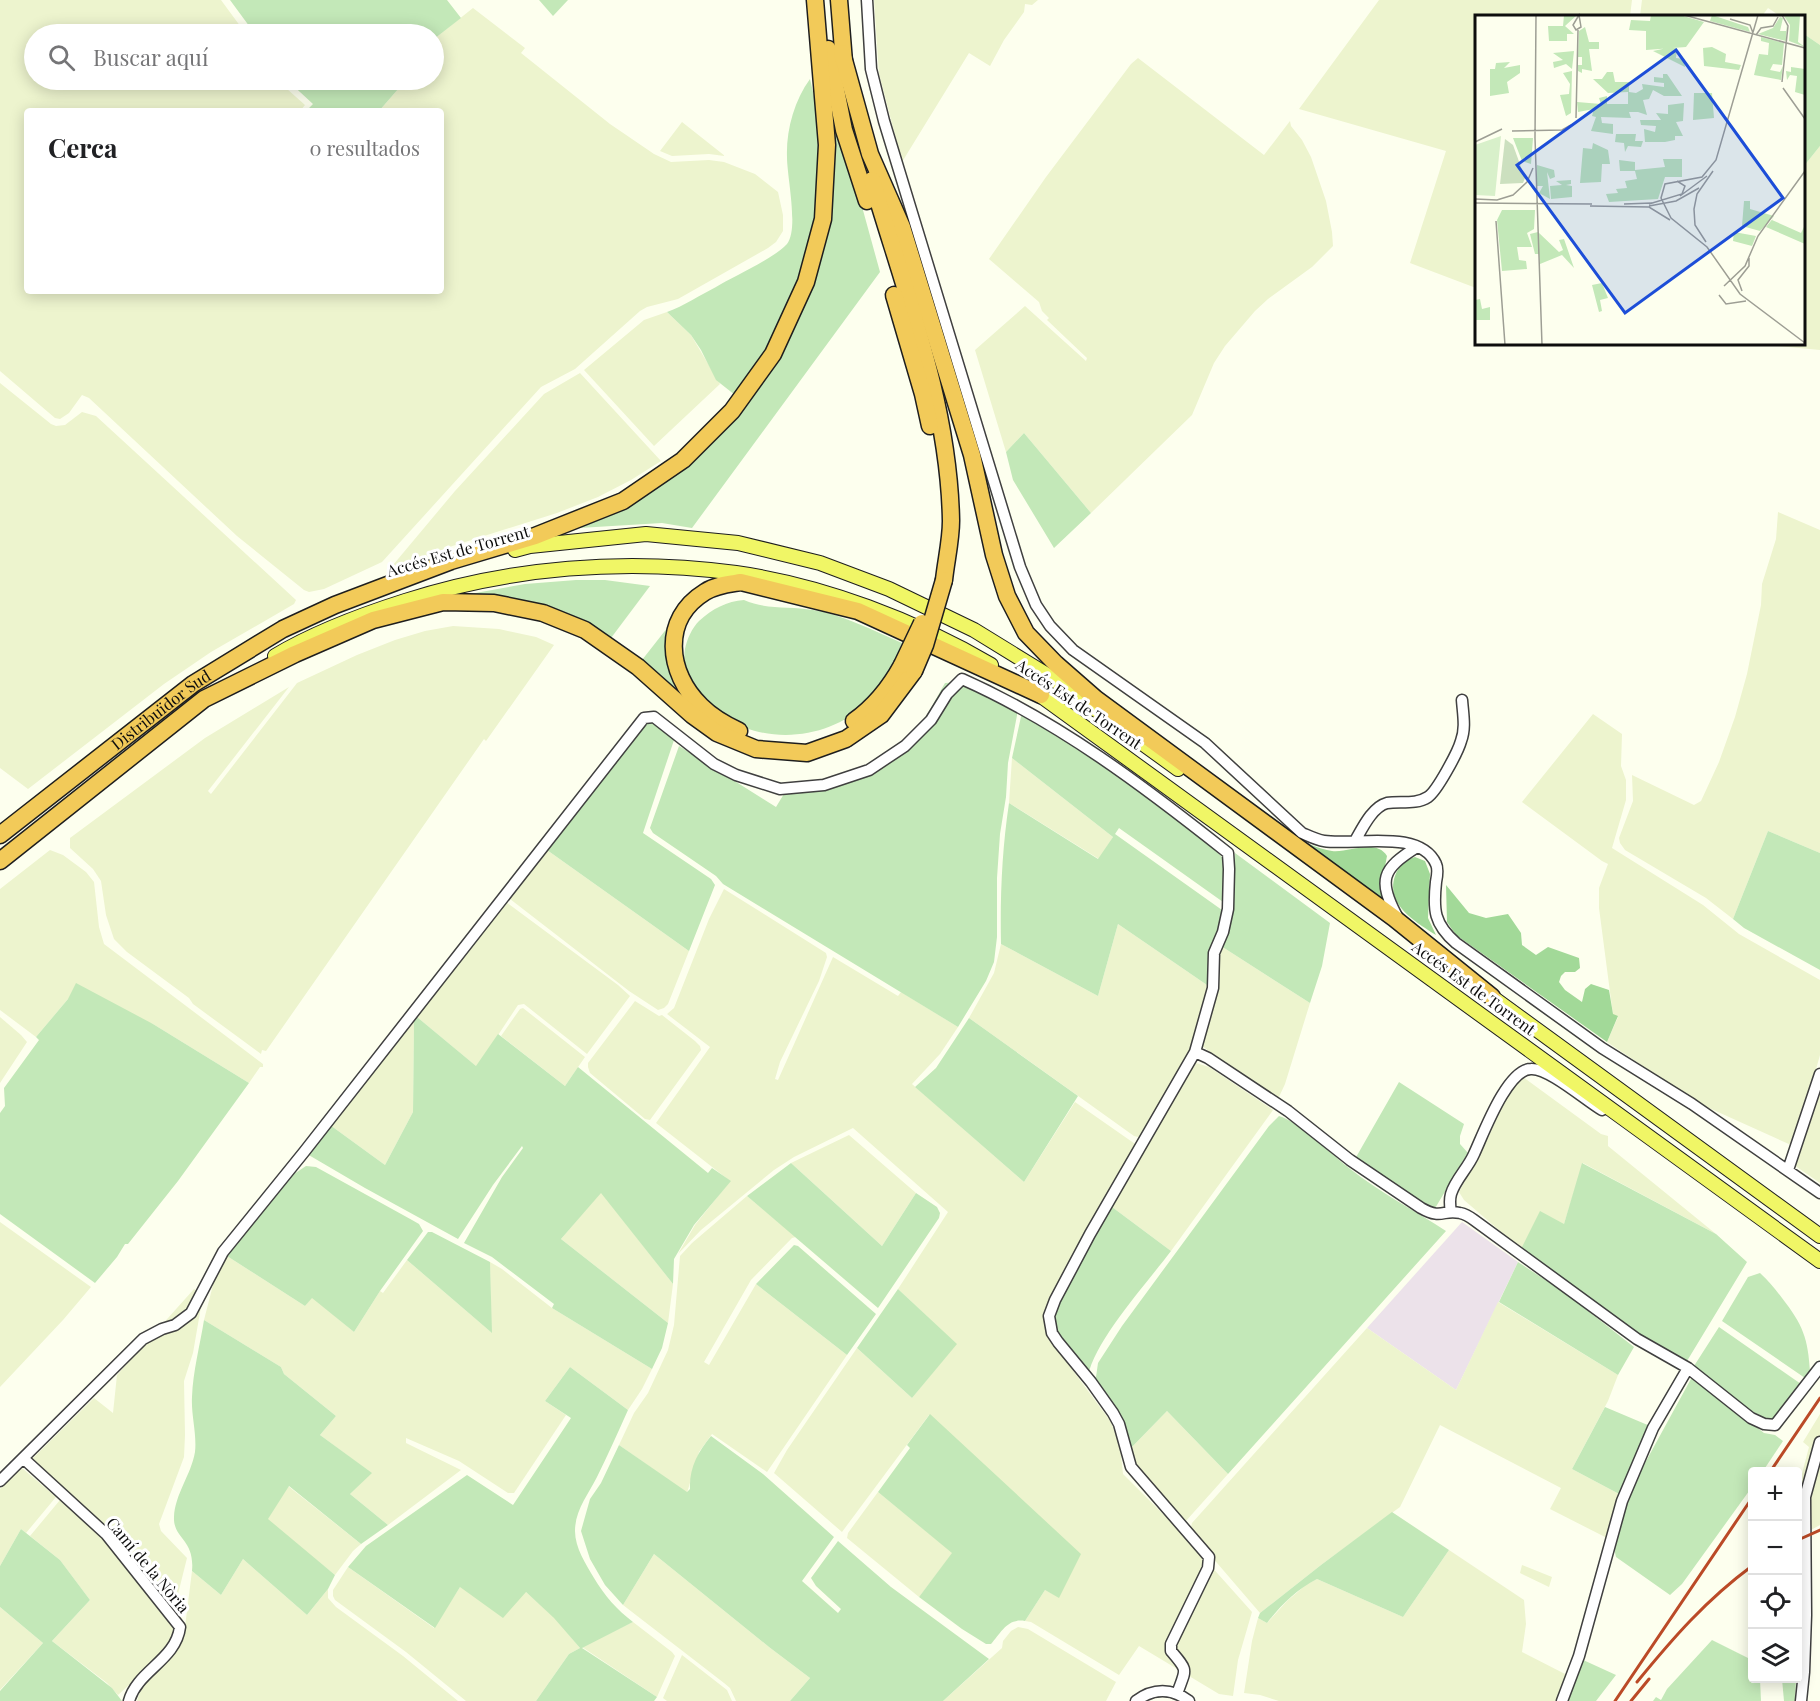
<!DOCTYPE html>
<html lang="es">
<head>
<meta charset="utf-8">
<style>
	body { margin:0; font-family:"Playfair Display",serif; background:#f6f6f6; color:#202124 }
	.controls { position:absolute; right:18px; bottom:18px; display:grid; overflow:hidden; border-radius:6px; box-shadow:0 3px 15px #0003 }
	.controls button { width:54px; height:54px; display:grid; place-items:center; padding:0; border:0; border-bottom:2px solid #e0e0e0; background:#fff; color:#202124; font:30px sans-serif }
	.list { margin:0; padding:0; list-style:none }
	h2 { display:flex; justify-content:space-between; align-items:center; height:78px; margin:0; padding:0 24px; font-size:26px }
	h2 small { font-size:20px; font-weight:400; color:#757577 }
	.icon { flex:none; width:33px; height:33px; fill:none; stroke:currentColor; stroke-width:2; stroke-linecap:round; stroke-linejoin:round }
	.map { position:relative; flex:none; width:1820px; height:1701px; overflow:hidden }
	.search { position:absolute; background:#fff; box-shadow:0 3px 15px #0003; left:24px; top:24px; width:420px; height:66px; display:flex; align-items:center; gap:15px; box-sizing:border-box; padding:0 21px; border-radius:33px; color:#757577; font-size:22px }
	.panel { position:absolute; background:#fff; box-shadow:0 3px 15px #0003; left:24px; top:108px; width:420px; height:186px; border-radius:6px }
	.map>svg:first-child { display:block }
</style>
</head>
<body>
<div class="map">
<svg width="1820" height="1701" viewBox="0 0 1820 1701">
	<rect width="100%" height="100%" fill="#fdffee"/>
	<!-- industrial -->
	<path fill="#ece2ea" d="M1462,1222L1518,1262L1456,1390L1367,1328Z"/>
	<!-- farmland -->
	<path fill="#edf4ce" d="M0,0H221L246,34H34V80H277L305,105L300,111H27V291H441V111H379L406,80H434V39L473,8L525,48L521,53L610,124L654,154L671,162L709,160L724,162L755,174L778,192L783,215V231L776,242L768,248L678,299L647,307L640,311L575,369L541,387L382,562L324,589L309,592L304,590L237,536L89,398L82,395L69,413L60,419L55,418L0,371Z
		M874,0H1038L1032,5L1025,4L1024,12L1004,40L990,66L969,53L902,162L879,74Z
		M1379,0H1632L1630,16H1476V288L1410,263L1446,151L1299,109Z
		M1642,0H1820V45L1804,34V16H1780L1768,8L1762,16H1640Z
		M1138,58L1264,155L1290,121L1291,126L1302,140L1311,157L1326,201L1332,232L1333,246L1312,267L1268,299L1255,311L1225,346L1214,363L1192,415L1091,513L1024,433L1006,452L975,350L1025,306L1086,361L1087,358L1047,320L1049,318L1042,311L1039,302L989,259L1046,177L1131,64Z
		M682,122L725,156L709,154L672,156L660,151Z
		M1820,146V350L1757,344H1804V166Z
		M667,312L691,335L720,384L654,446L584,370L644,320Z
		M580,373L661,461L631,480L598,497L557,513L443,549V551L388,571L455,491L544,394Z
		M0,383L51,424L56,426L65,425L82,412L96,416L296,600L294,604L211,652L164,684L28,789L0,768Z
		M1778,512L1820,530V853L1768,831L1733,919L1706,898L1625,850L1620,843L1619,838L1633,801L1632,775L1694,805L1701,801L1719,762L1735,717L1747,674L1761,605L1762,584L1776,539Z
		M453,626L499,629L536,637L554,645L486,741L484,739L266,1051L262,1050L261,1054L193,1004L189,998L127,952L114,939L106,915L101,881L93,869L70,848V838L205,738L289,687L208,791L211,794L297,683L357,655L395,640L425,631Z
		M1593,714L1622,734L1621,766L1626,780V800L1612,848L1703,905L1739,934L1820,980V1055L1808,1098L1791,1145L1698,1103L1607,1042L1618,1017L1613,1015L1599,908V888L1608,864L1602,861L1522,802Z
		M1012,758L1113,837L1099,859L1009,803Z
		M50,850L63,855L86,872L94,882L99,927L104,944L263,1064V1067H260L249,1083L153,1024L68,999L36,1037L0,1010V889Z
		M547,850L689,951L668,1004L664,1008L658,1010L629,991L510,899L509,897Z
		M724,889L826,953L827,957L819,981L780,1062L775,1079L778,1080L833,957L898,996L901,992L958,1027L940,1054L912,1084L1024,1182L1075,1102L1138,1146L1068,1268L1057,1349L1111,1422L1120,1447L1123,1474L1176,1527L1252,1612L1238,1660L1233,1696L1219,1694L1139,1646L1119,1675L1031,1622L1025,1621L1045,1590L1059,1597L929,1415L842,1532L774,1473L787,1450L857,1348L912,1398L956,1344L898,1289L948,1212L853,1128L794,1157L774,1170L701,1230L678,1254L695,1225L730,1181L656,1123L710,1047L667,1014L674,1008L709,919Z
		M506,902L618,985L630,996L587,1054L524,1004L518,1005L477,1067L417,1017Z
		M1118,924L1207,985L1204,1003L1195,1038L1184,1063L1142,1138L1134,1136L969,1018L994,973L1001,944L1098,996Z
		M1221,946L1310,1003L1285,1084L1278,1099L1232,1070L1200,1044L1209,1020Z
		M635,1001L659,1016L662,1015L695,1041L700,1046L701,1050L650,1120L645,1119L590,1073L588,1067V1063Z
		M523,1008L585,1057L565,1086L501,1036L520,1009Z
		M0,1017L21,1035L27,1042L0,1083Z
		M414,1021L413,1112L385,1165L330,1125Z
		M1196,1063L1209,1067L1273,1110L1171,1251L1112,1207L1191,1067Z
		M1523,1077L1601,1134L1608,1136V1146L1716,1234L1583,1163L1564,1224L1521,1249L1464,1200L1459,1192L1488,1138L1507,1096L1516,1081Z
		M1820,1094V1183L1794,1165Z
		M849,1135L916,1193L882,1246L791,1163Z
		M601,1192L673,1284L668,1323L561,1239Z
		M747,1196L796,1237L792,1238L751,1280L704,1362L709,1365L756,1284L847,1355L767,1472L712,1434L699,1452L687,1493L619,1445L634,1413L648,1393L668,1350L674,1325L680,1256L692,1243Z
		M0,1222L91,1287L63,1320L0,1387Z
		M227,1256L305,1306L312,1297L354,1332L380,1291L383,1293L407,1260L491,1332L490,1262L502,1269L552,1308L652,1369L642,1389L628,1410L570,1367L545,1401L566,1415L514,1493H508L459,1461L406,1438V1443L461,1470L388,1525L350,1494L371,1473L320,1435L336,1416L284,1374L281,1367L204,1320L214,1281Z
		M194,1289L203,1295L193,1353L184,1381L185,1435L184,1457L159,1524L161,1531L187,1558L176,1602H170L163,1597L105,1527L31,1460L94,1398L113,1413L117,1375Z
		M1498,1302L1618,1375L1608,1401L1572,1469L1621,1495L1609,1539L1550,1509L1561,1488L1440,1425L1400,1507L1321,1565L1260,1613L1193,1535L1191,1527L1192,1523L1367,1328L1456,1390Z
		M1167,1411L1228,1474L1185,1522L1135,1468L1129,1450Z
		M1820,1414V1525L1798,1537V1489L1809,1447L1803,1442Z
		M22,1468L56,1497L26,1533L21,1529L0,1566V1489Z
		M288,1486L361,1544L353,1551L335,1575L267,1520Z
		M878,1492L953,1553L919,1597L847,1538L848,1533Z
		M60,1500L102,1536L176,1631L170,1644L140,1675L118,1695L107,1683L52,1641L90,1600L60,1560L30,1536Z
		M1449,1550L1524,1600L1526,1624L1522,1652L1567,1675L1557,1701H1279L1260,1695L1244,1693L1252,1641L1258,1618L1267,1623L1287,1601L1307,1584L1317,1579L1403,1617Z
		M654,1554L769,1647L810,1678L790,1701H736L730,1688L724,1683L623,1605Z
		M243,1559L307,1615L328,1589V1598L336,1607L403,1656L458,1701H137L141,1688L178,1647L184,1635L192,1571L221,1595Z
		M1522,1565L1552,1577L1549,1587L1520,1573Z
		M348,1567L434,1628L460,1587L526,1592L554,1617L580,1648L569,1654L536,1701H466L406,1652L335,1600L333,1596V1590Z
		M0,1607L43,1643L0,1690Z
		M633,1622L672,1652L675,1656L657,1697L582,1647Z
		M1018,1627L1028,1629L1116,1682L1106,1701H943L1002,1648L1003,1641L1011,1631Z
		M682,1655L727,1690L732,1701H667L663,1698Z"/>
	<!-- green -->
	<path fill="#c3e8b8" d="M230,0H447L461,18L434,39V34H255Z
		M539,0H568L553,16Z
		M1804,34L1820,45V146L1804,166Z
		M810,79L820,122L817,212L803,274L767,349L735,395L716,380L701,350L691,335L667,312C684,306 700,295 716,287C734,276 773,259 787,244C799,229 787,177 787,157C786,131 794,101 810,79Z
		M287,80H406L379,111H306L313,104Z
		M836,112L880,272L692,528L662,523L579,528L615,511L760,383L830,212L833,194Z
		M1024,433L1091,513L1054,548L1013,480L1006,452Z
		M576,580H605L650,586L611,638C570,605 520,600 470,594L525,584Z
		M744,600C766,610 790,606 813,610C844,615 874,631 902,643C893,664 884,685 867,702C823,748 735,747 698,691C688,676 682,666 685,649C687,639 692,628 699,621C712,609 727,601 744,600Z
		M675,618L685,700L642,660Z
		M959,682L1018,710L1008,763L1006,797L1000,834L997,878V937L994,962L986,981L958,1027L723,884L716,876L653,833L650,828L679,746L776,807L790,784C837,782 886,763 918,727C929,714 936,698 945,683Z
		M650,711L675,737L643,833L711,879L715,885L689,951L547,850L647,717Z
		M1022,712C1088,755 1169,802 1224,859L1223,902L1119,828L1115,834L1222,910L1207,985L1118,924L1098,996L1001,944C1000,896 1002,850 1009,803L1098,859L1113,837L1012,758Z
		M1768,831L1820,853V970L1744,928L1733,919Z
		M1235,853L1330,923L1322,966L1310,1003L1221,946L1231,895Z
		M76,983L153,1024L249,1083L178,1181L128,1244H125L117,1257L95,1283L0,1214V1113L5,1106L4,1088L39,1040L36,1037L68,999Z
		M417,1017L476,1066L498,1034L565,1086L578,1067L708,1173L712,1168L731,1181L694,1225L674,1259L673,1284L601,1193L561,1239L668,1323L662,1348L652,1369L552,1308L554,1304L492,1257L464,1243L502,1177L523,1148L522,1146L493,1185L458,1239L365,1188L307,1154L330,1125L385,1165L413,1112L414,1021Z
		M969,1018L1078,1096L1024,1182L915,1087L936,1068Z
		M1399,1082L1464,1124L1460,1136V1144L1468,1153L1434,1210L1355,1159Z
		M1279,1116C1298,1121 1332,1155 1349,1168C1379,1192 1414,1210 1446,1231L1228,1474L1167,1411L1129,1450L1095,1384L1098,1363L1122,1326L1269,1126Z
		M791,1163L882,1246L916,1193L937,1207L940,1213L939,1218L878,1308L747,1196Z
		M1582,1163L1716,1234L1747,1262L1687,1361L1658,1349L1521,1249L1540,1211L1564,1224Z
		M306,1166L316,1167L412,1220L419,1224L423,1231L380,1291L354,1332L312,1298L305,1306L227,1256L294,1174Z
		M1112,1207L1171,1251C1147,1283 1095,1340 1088,1376C1076,1361 1057,1342 1054,1322C1051,1305 1101,1226 1112,1207Z
		M428,1232H432L490,1262L492,1333L407,1260Z
		M794,1245L798,1246L876,1314L847,1355L756,1284Z
		M1518,1262L1565,1293L1634,1347L1618,1375L1499,1302Z
		M1760,1273C1769,1281 1775,1289 1782,1298C1803,1325 1808,1338 1810,1372L1805,1378L1722,1321L1748,1277Z
		M898,1289L957,1344L912,1398L857,1348Z
		M204,1320L281,1367L284,1374L336,1416L320,1435L372,1473L350,1494L388,1525L361,1544L289,1486L268,1519L335,1575L328,1589L307,1615L243,1559L221,1595L192,1571C195,1539 173,1539 174,1517C175,1494 191,1475 195,1452C197,1434 191,1415 192,1397C193,1371 200,1345 204,1320Z
		M1719,1327L1801,1384L1773,1419L1768,1420L1736,1403L1694,1366Z
		M570,1367L628,1410C618,1432 608,1455 597,1477C588,1495 575,1510 575,1531C575,1548 586,1564 594,1578C604,1595 617,1610 633,1622L582,1648L657,1697L654,1701H536L569,1654L580,1648L554,1618L526,1592L503,1618L460,1587L435,1628L348,1567L366,1546L467,1475L513,1505L571,1418L545,1401Z
		M1692,1377L1764,1433L1775,1435L1783,1441L1763,1471L1752,1472V1487L1682,1584L1670,1595L1616,1557L1613,1544L1623,1508L1645,1463Z
		M1605,1407L1650,1426L1621,1495L1572,1469Z
		M930,1414L1081,1554L1059,1598L1045,1590L1025,1621C1007,1618 1001,1633 991,1644H986L962,1629L919,1597L952,1553L878,1492L910,1448L907,1445Z
		M711,1436L763,1474L834,1537L802,1581L838,1613L841,1609L816,1586L811,1578L838,1541L891,1587L989,1659L943,1701H790L810,1678L769,1647L654,1554L623,1605L605,1585L590,1559L581,1531L590,1499L601,1483L619,1445L687,1492L690,1489C689,1468 698,1452 711,1436Z
		M1392,1512L1449,1550L1403,1617L1317,1579C1297,1589 1281,1605 1267,1623L1258,1618L1260,1613L1321,1565Z
		M21,1529L60,1560L90,1600L52,1641L112,1688L122,1701H0V1691L43,1643L0,1607V1566Z
		M1712,1640L1752,1660V1678L1760,1679L1761,1701H1653L1656,1697L1661,1700L1667,1689Z
		M1581,1659L1616,1675L1596,1701H1565Z
		M1782,1679H1796L1795,1701H1784Z"/>
	<!-- forest -->
	<path fill="#a2d998" d="M1295,837C1307,843 1318,849 1332,851C1349,853 1376,838 1387,856L1381,887L1383,901Z
		M1415,857L1425,861L1430,874L1428,918L1436,935C1416,922 1385,905 1395,876C1398,867 1405,860 1415,857Z
		M1446,885L1469,913L1486,918L1508,914L1521,933L1522,945L1536,955L1548,947L1579,958L1580,968L1575,972H1565L1561,976L1559,982L1565,990L1582,1002L1585,989L1591,984L1609,990L1613,1014L1618,1016L1607,1042L1456,935L1447,922Z"/>
	<g fill="none" stroke-linecap="round" stroke-linejoin="round">
		<defs>
			<path id="minor" d="M867,0L871,69L884,121L1020,567L1036,605L1050,626L1073,650L1205,743L1302,833C1309,836 1317,840 1324,841C1354,846 1420,828 1436,864C1438,868 1437,877 1436,882C1433,910 1434,924 1456,943L1602,1048L1692,1104L1820,1193
				M1355,841C1362,829 1372,807 1387,803C1400,801 1416,805 1428,797C1437,791 1458,752 1461,741C1466,728 1463,714 1462,700
				M1398,918C1377,880 1382,869 1417,847
				M1195,1052L1208,1058L1288,1111L1350,1160L1421,1208C1442,1220 1443,1209 1460,1213C1465,1214 1470,1217 1474,1220L1637,1339L1688,1368L1751,1418L1764,1424L1775,1425L1820,1367
				M1788,1170L1820,1074
				M1451,1212C1450,1206 1449,1201 1451,1194C1455,1180 1468,1168 1474,1154C1483,1135 1507,1069 1531,1069C1549,1068 1585,1100 1602,1110
				M24,1459L106,1534L180,1627C176,1660 137,1671 129,1701
				M0,1481L143,1339L162,1329L175,1325L191,1313L223,1252L304,1152L644,718L654,717L714,764L736,775L780,789L824,785L869,770L905,746L931,720L947,694L962,679C1059,722 1145,787 1228,853L1229,869L1228,909L1223,932L1214,953L1213,988L1195,1052L1090,1234L1055,1300L1049,1316L1052,1333L1058,1342L1091,1382L1113,1413L1119,1424L1131,1467L1209,1557L1208,1568L1171,1644V1651C1189,1672 1186,1668 1177,1694
				M1136,1701C1153,1688 1172,1688 1189,1701
				M1562,1701L1579,1656L1622,1501L1653,1428L1688,1368
				M1801,1701L1804,1672L1806,1615L1805,1497L1820,1442"/>
			<path id="major" d="M515,550L530,546L646,534L738,543L820,563L889,589L974,630L1052,678L1178,769
				M275,656C315,632 361,615 405,601C511,567 625,558 736,573C822,585 917,621 991,665
				M1033,690L1820,1261
				M1485,992L1820,1236"/>
			<g id="highway">
				<path d="M839,0L844,62"/>
				<path d="M828,49L844,130L867,201"/>
				<path d="M842,53L870,154L902,227L972,455L994,555L1007,596L1026,633L1056,664L1096,699L1394,918L1492,997"/>
				<path d="M872,180C905,292 949,404 951,521C951,540 946,561 944,580"/>
				<path d="M894,295L923,394L930,426"/>
				<path d="M854,721C875,706 890,687 902,665"/>
				<path d="M739,731C726,725 712,717 701,706C667,673 661,619 705,592C716,585 729,584 741,582L858,611L1041,695"/>
				<path id="s1" d="M0,835L193,684L283,629L335,605L451,561L535,536L623,501L683,460L732,411L773,354L806,282L823,219L827,145L815,0"/>
				<path d="M0,861L204,699L295,654L373,620L443,602L494,603L543,613L585,630L638,667L692,715L717,733L756,749L807,753L846,739L881,715L914,671"/>
			</g>
		</defs>
		<!-- minor casing -->
		<use href="#minor" stroke="#404040" stroke-width="13"/>
		<!-- major casing -->
		<use href="#major" stroke="#1e1e1e" stroke-width="16"/>
		<!-- highway casing -->
		<use href="#highway" stroke="#1e1e1e" stroke-width="19"/>
		<!-- minor -->
		<use href="#minor" stroke="#fff" stroke-width="10"/>
		<!-- major -->
		<use href="#major" stroke="#f0f666" stroke-width="14"/>
		<!-- highway -->
		<use href="#highway" stroke="#f2ca59" stroke-width="16"/>
		<!-- rail -->
		<path stroke="#bb4a27" stroke-width="3" d="M1770,1472L1820,1398
			M1798,1540L1820,1530
			M1637,1682C1673,1638 1706,1600 1752,1566
			M1615,1701L1752,1498
			M1631,1701L1649,1679"/>
		<defs>
			<path id="highway-bridge" d="M902,665L922,623
				M914,671L925,645L944,580"/>
		</defs>
		<!-- highway-bridge casing -->
		<use href="#highway-bridge" stroke="#1e1e1e" stroke-width="19" stroke-linecap="butt"/>
		<!-- highway-bridge -->
		<use href="#highway-bridge" stroke="#f2ca59" stroke-width="16"/>
	</g>
	<g text-anchor="middle" stroke-width="6" stroke-linejoin="round" paint-order="stroke">
		<!-- street labels -->
		<g font-size="16" fill="#0d0d0d" stroke="#fff">
			<text transform="translate(458 551) rotate(-16)" y="6">Accés Est de Torrent</text>
			<text transform="translate(1079 704) rotate(34)" y="6">Accés Est de Torrent</text>
			<text dy="6" stroke="none"><textPath href="#s1" startOffset="204">Distribuïdor Sud</textPath></text>
			<text transform="translate(1474 988) rotate(36)" y="6">Accés Est de Torrent</text>
			<text transform="translate(148 1565) rotate(50)" y="6">Camí de la Nòria</text>
		</g>
	</g>
	<!-- overview -->
	<g transform="translate(1475 15)">
		<rect width="330" height="330" fill="#fdffee"/>
		<path d="M89,0H102L90,11L99,19H92V26H74L73,11H88ZM176,0H205L229,7L211,32L171,35V16L154,15L156,5L175,6ZM237,0L273,12L275,17L235,6ZM330,0L325,1L323,27L330,32L314,26L315,10L309,1ZM305,2L308,3L305,16H311L312,8L311,26L283,19L298,13ZM110,12L114,27H124V34H114L117,56L107,54V58L103,56V50H107V42H103L104,16ZM286,22L309,28L307,50L298,49L295,55L305,57L308,51L306,65L279,60L284,39L293,40L294,28L286,26ZM237,32L251,39L250,47L266,50L264,55L229,51L228,33ZM192,33H202L201,43L209,44L210,52L178,36ZM99,36L97,54L91,49L79,53L78,47L88,45L78,38ZM35,47L29,53L45,50V58L32,67L34,78L15,81V54H20L21,48ZM316,52L330,54V80L320,77L322,61L315,60L312,65L311,56L316,57ZM97,56L96,98L91,101L85,80L94,79L95,69L88,58ZM132,57H138L140,67H154V77L161,78L168,74L167,69L189,72V68L179,67V62L188,63V59H192L207,81H189L178,75L174,84L168,85L172,100L163,97H154L156,103L126,102L127,108L138,109V119L116,116L121,102L117,101L119,94L103,97L102,87L126,89L124,83L132,81V89H153V77L133,78L118,64H127ZM219,78H237L239,103L218,105ZM209,88L208,106L201,107L208,121H200V125L190,127H170L169,114L180,117L181,111L166,110L165,105H186L181,98L193,99V90ZM141,119H161L160,126H168L166,132L153,131L150,137L149,128L140,127ZM38,123H58L56,149L47,146ZM118,128L133,135L135,149H127L126,167L105,168L108,133L117,134ZM188,144H207V162H190L183,184L134,187L131,179L143,178L141,174L152,173L150,166L162,164L160,156H145L144,145L160,147V155L190,152ZM62,150L79,155L80,162L75,164L72,157L75,184L64,178L68,171H62ZM96,165V169L91,170L97,171V182L76,184L75,171L87,170L81,166ZM269,186H275V194L299,201L285,216L267,211ZM27,195H60L59,214L52,218L57,232H42L44,245L51,246L52,254L27,256L22,205ZM299,202L297,205L326,218L330,210V229L291,212ZM63,217L84,237L88,235L84,225L89,224L99,253L87,240L65,249L64,239H60L55,219ZM259,217L281,221L277,231L258,226ZM127,268L133,283L125,285L127,296L124,297L117,270ZM5,284L7,294L15,292V305H0V285Z" fill="#c3e8b8"/>
		<path d="M30,124L38,130L50,163L48,168L25,169Z" fill="#cce0bf"/>
		<path d="M26,121L20,181L0,180V130Z" fill="#d8f0ca"/>
		<path fill="none" stroke="#9d9e94" stroke-width="1.5" d="M61,0L60,123L67,330M104,0L106,12L101,15L98,10ZM209,0L330,33M283,0L241,145L227,162L190,169L186,183L196,203L232,232L265,279L330,328M307,0L313,11L307,67M255,4L275,10L278,18M281,20L286,13L298,11L303,2M308,73L330,104M101,103L103,15M37,116L87,115L96,110M0,127L27,114M205,181L232,161M0,184L22,185L38,180L52,167L58,153M0,188L117,189M149,189L177,188M174,189L207,179L210,171L202,166M115,191L174,192L195,205M174,191L201,186L224,173M21,206L30,330M231,227L220,210L219,194L222,179L238,156M249,271L270,251L283,221L330,156M267,276L263,265L274,251V243M244,280L251,289L271,286"/>
		<path fill="#1d4ed8" fill-opacity="0.15" stroke="#1d4ed8" stroke-width="3" d="M201,35L308,183L150,298L42,150Z"/>
		<rect width="330" height="330" fill="none" stroke="#0d0d0d" stroke-width="3"/>
	</g>
</svg>
<div class="controls">
<button>+</button>
<button>−</button>
<button><svg class="icon" aria-label="locate" viewBox="0 0 24 24"><circle cx="12" cy="12" r="6"/><path d="M12 2v4M12 18v4M2 12h4M18 12h4"/></svg></button>
<button><svg class="icon" aria-label="layers" viewBox="0 0 24 24"><path d="M12 4l9 5-9 5-9-5zM3 14l9 5 9-5"/></svg></button>
</div>
<div class="search"><svg class="icon" aria-label="search" viewBox="0 0 24 24"><circle cx="10" cy="10" r="6"/><path d="M15 15l6 6"/></svg>Buscar aquí</div>
<section class="panel">
<h2>Cerca<small>0 resultados</small></h2>
<ul class="list">
</ul>
</section>
</div>
</body>
</html>
